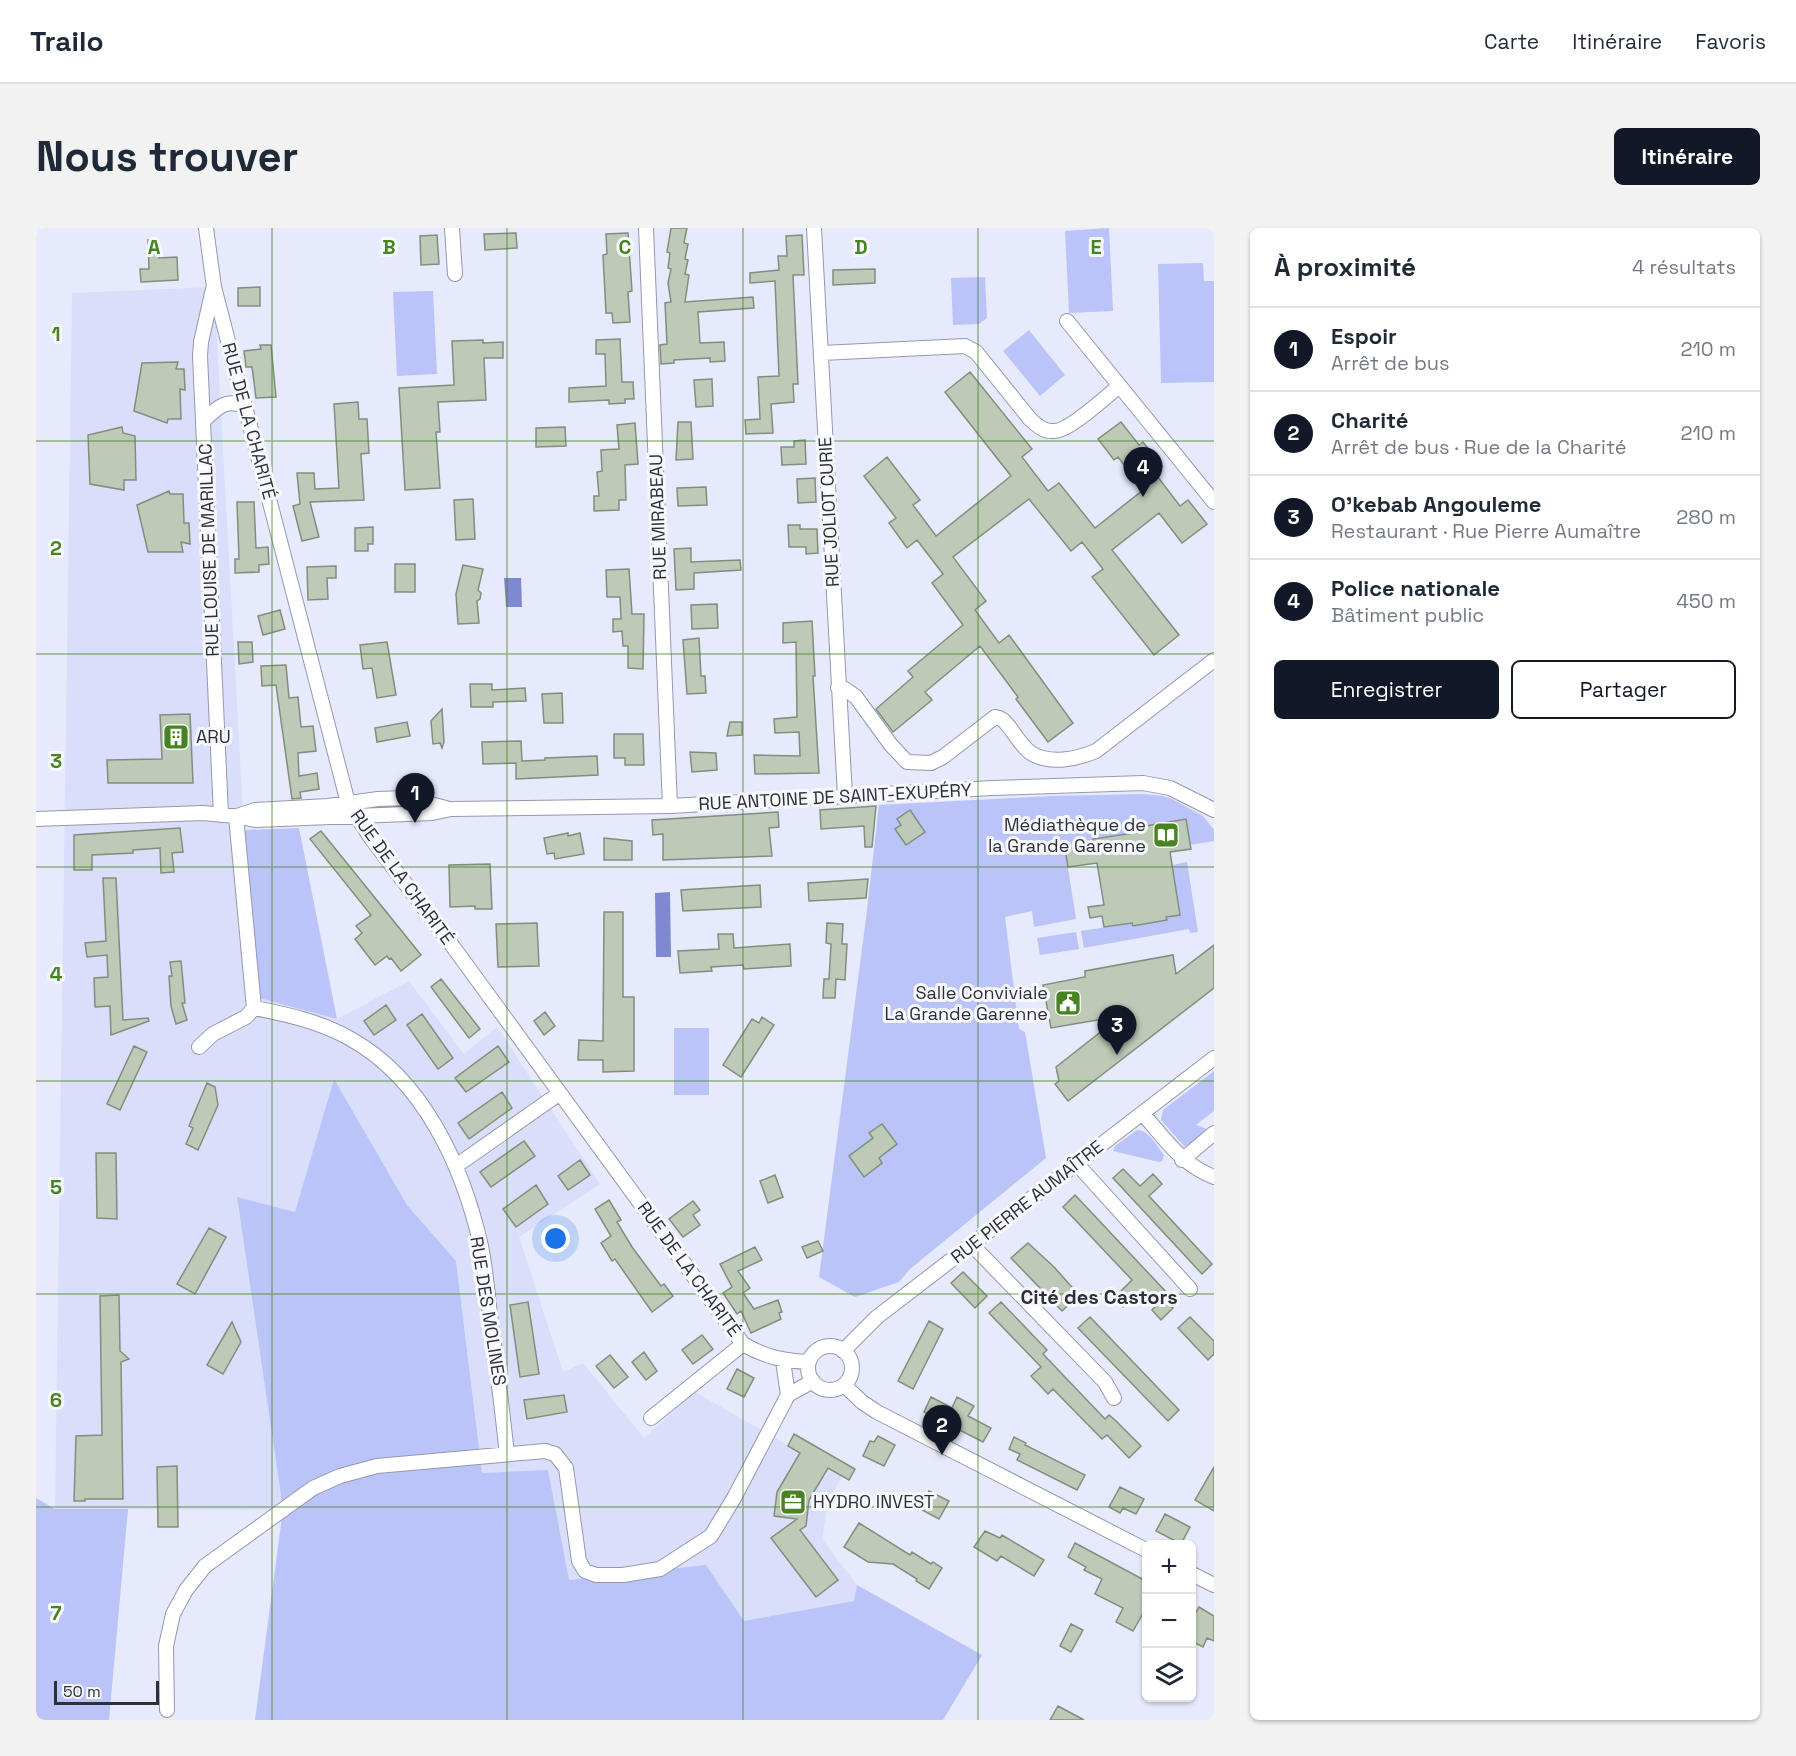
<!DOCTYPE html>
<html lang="fr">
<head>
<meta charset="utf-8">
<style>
	body { margin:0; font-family:"Space Grotesk",sans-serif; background:#f2f2f3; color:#1f2937 }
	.controls { position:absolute; right:18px; bottom:18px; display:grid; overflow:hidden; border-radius:9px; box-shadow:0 2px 4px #0004 }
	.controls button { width:54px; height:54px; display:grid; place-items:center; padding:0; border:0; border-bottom:2px solid #e0e1e3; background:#fff; color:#1f2937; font:30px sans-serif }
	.scale { position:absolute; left:18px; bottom:15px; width:105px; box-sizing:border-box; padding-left:6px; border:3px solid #2e3038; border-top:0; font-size:16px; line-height:21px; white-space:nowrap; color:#2e3038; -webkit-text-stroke:4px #f7f8fd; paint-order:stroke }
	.you { position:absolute; left:520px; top:1011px; width:21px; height:21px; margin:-15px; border:4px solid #fff; border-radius:50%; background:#1a73e8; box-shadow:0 0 0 9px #1a73e833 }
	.badge { display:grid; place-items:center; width:39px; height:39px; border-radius:50%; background:#111827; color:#fff; font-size:20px; font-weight:700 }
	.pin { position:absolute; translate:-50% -50px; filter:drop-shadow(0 2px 3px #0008) }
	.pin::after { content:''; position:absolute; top:32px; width:21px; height:18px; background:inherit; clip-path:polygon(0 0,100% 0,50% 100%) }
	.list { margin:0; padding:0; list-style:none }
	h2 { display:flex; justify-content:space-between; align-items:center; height:78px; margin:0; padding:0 24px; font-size:26px }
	h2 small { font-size:20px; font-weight:400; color:#747a83 }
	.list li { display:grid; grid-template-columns:39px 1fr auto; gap:18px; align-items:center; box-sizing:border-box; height:84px; padding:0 24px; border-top:2px solid #e0e1e3 }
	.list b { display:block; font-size:22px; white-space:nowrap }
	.list p { margin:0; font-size:20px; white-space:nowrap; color:#747a83 }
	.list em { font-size:20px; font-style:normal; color:#747a83 }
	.actions { display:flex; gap:12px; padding:18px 24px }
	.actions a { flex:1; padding:14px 0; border:2px solid #111827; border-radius:9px; text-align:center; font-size:21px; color:#111827 }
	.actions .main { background:#111827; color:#fff }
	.icon { flex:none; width:33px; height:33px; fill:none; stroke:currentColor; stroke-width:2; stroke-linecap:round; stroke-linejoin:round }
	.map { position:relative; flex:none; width:1178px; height:1492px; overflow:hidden; border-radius:9px }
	header { display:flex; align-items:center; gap:36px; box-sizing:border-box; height:84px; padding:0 30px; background:#fff; border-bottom:2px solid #e0e1e3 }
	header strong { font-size:28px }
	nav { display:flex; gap:33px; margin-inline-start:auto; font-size:21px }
	.intro { display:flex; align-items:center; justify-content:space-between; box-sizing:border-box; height:144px; padding:0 36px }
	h1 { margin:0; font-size:42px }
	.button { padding:15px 27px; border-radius:9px; background:#111827; color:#fff; font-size:21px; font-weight:700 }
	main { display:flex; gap:36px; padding:0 36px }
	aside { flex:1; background:#fff; border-radius:9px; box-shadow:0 2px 4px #0004 }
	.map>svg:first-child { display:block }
</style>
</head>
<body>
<header>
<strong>Trailo</strong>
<nav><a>Carte</a><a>Itinéraire</a><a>Favoris</a></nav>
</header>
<div class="intro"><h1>Nous trouver</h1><a class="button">Itinéraire</a></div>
<main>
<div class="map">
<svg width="1178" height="1492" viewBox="0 0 1178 1492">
	<rect width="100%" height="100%" fill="#e7eafc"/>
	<!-- built -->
	<path fill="#d9defa" d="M178,59L208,602L223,770L301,791L373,753L428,826L461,799L564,956L483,1009L527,1144L547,1135L608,1210L659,1164L806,1248L792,1275L786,1311L821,1357L819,1373L708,1393L670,1337L533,1352L512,1243L446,1245L420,1033L371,977L298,852L259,984L201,970L247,1282L19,1281L36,65Z"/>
	<!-- green -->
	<path fill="#bac4f9" d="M1073,0L1077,83L1033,85L1029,3Z
		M1167,35L1168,53H1178V154L1125,155L1122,36Z
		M949,49L951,90L943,96L917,97L915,50Z
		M397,63L401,146L361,148L357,64Z
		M993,102L1029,147L1004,168L967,123Z
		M1108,566L1127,568L1136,571L1167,588L1178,602V613L1154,617L1149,591L1110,598V603L1058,611V616L1029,621L1040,691L998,699L996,683L969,689L983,801L989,804L1010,930L874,1041L863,1054L819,1069L783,1049L830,690L843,577L1016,568Z
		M263,600L301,791L223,770L208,602Z
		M1151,634L1162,704L1154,705L1153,701L1048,720L1045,703L1096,695L1097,698L1130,692V689L1144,687L1136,637Z
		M1040,704L1043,721L1004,727L1001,710Z
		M638,800H673V867H638Z
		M1178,843V883L1160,897L1171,901L1151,918H1148L1125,892L1127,882Z
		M298,851L371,977L420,1033L446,1245L512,1242L533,1352L670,1337L708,1393L818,1373L821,1357L946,1427L907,1492H219L247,1281L201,969L259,984Z
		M1101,902C1113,902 1121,918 1128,927L1126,933L1123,934L1077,923L1079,918Z
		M0,1270L19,1281H92L73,1492H0Z"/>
	<!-- water -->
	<path fill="#7f89d1" d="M468,350H485L486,379H470Z
		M634,664L635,729H620L619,665Z"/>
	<!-- building -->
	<path fill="#bdcab8" stroke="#828e7d" stroke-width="1.5" d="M635,0H651L648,15L652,16L649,31L652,32L649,46L653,47L649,74L717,69L718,80L662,84L664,115L688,114L689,133L674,134V130L638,132V135L625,136L624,117L631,116L629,75L635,74L632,55L635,41L632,40L634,25L631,24Z
		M480,5L481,20L449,22L448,6Z
		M592,5L596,63L592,64L594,94L577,95L576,85H570L567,27L571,26L570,6Z
		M401,7L403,36L385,37L384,8Z
		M766,7L768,47H757L762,156H757L758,174L735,176L737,205L710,206L709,192L724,191L722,149L743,148L739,53L714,55V45L743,42L742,28H751L750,8Z
		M122,11L123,30L141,29L142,52L105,54L104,41H113L112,12Z
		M839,41V55L797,57V42Z
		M224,59V78H202V60Z
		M584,111L586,154H597L598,171H589V175L573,176V172L533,174V160L570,158L569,126H560V112Z
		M447,112V115L467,114V130H448L450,172L402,174L404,204H400L404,260L369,262L363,160L418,157L416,113Z
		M224,117H235L240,169L220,170L216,139H210L208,123L225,121Z
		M142,134L140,141H148L149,162L144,161L145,191H132L131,195L98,183L106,135Z
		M934,144L996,221L986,229L1012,263L1023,255L1059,300L1107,262L1082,229L1078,232L1062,211L1085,194L1103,217L1107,214L1126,238L1118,244L1144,278L1152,272L1171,296L1146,315L1123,285L1076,322L1143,407L1118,427L1056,349L1067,341L1046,314L1035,323L993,271L917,329L950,373L939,382L963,415L973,407L1037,495L1012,514L980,471L982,469L944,418L889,464L896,472L857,504L840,481L877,449L872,443L927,397L896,355L907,346L881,312L871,320L853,295L860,290L828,248L851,229L884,272L877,277L900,308L975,248L909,164Z
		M676,151L677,178L660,179L658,152Z
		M322,174L323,191H331L333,225L325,226L328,272L274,274L283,309L266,313L257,278L264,276L261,245H278L279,261L303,260L298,176Z
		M642,194H655L657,231L640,232Z
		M599,195L602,236L589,237L590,272H583V282L558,283V268H563L561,244L566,243L565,222L583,221L581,197Z
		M86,199L87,205L99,208L100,252H88V262L54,256L52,207Z
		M529,199L530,218L500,219V200Z
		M769,212L770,236L746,237L745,219H758V213Z
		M779,250L780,274L762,275L761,251Z
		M670,259L671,277L642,278L641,260Z
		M133,263L134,266H147L148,295H153L154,316L145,314L147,324H112L101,277Z
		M437,271L439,311L420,312L418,272Z
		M201,274H218L220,320L232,319L233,336L223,337V344L199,345V331H203Z
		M752,297H764V301H781L782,325L770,326V319H753Z
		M337,299V316H332V323H319V300Z
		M655,320V334L704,332L705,342L658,345V361L640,362L638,321Z
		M359,336H379V364H359Z
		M427,337L447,341L442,362L445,365L444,371L441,373L443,395L422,396L420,366Z
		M300,338V350H291L292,371L272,372L271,339Z
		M593,341L596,386H608L607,441L592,440V418H587L586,403L577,404V391H585L584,369H571L570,342Z
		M681,376L682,400L656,401L655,377Z
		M244,382L249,401L227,407L222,388Z
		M776,393L779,448H777L783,545L719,546L718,527L764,528L763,504L739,505L738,491L761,489L760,414L747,415V395Z
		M663,410L665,448H669L670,465L651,466L647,412Z
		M202,414H216L217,434L203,436Z
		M351,414L360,467L341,470L336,440L327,441L324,417Z
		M250,437L253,470L262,469L265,499L277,498L280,523L262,525L263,548L281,545L283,561L264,564L265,570L256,571L240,457L226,458L225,438Z
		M434,456H456V462L489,460L490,473L457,474V479H435Z
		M526,465L527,495H508L506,466Z
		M406,481L408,514L406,520L404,515L397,516L395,493Z
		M154,486L157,555H72L71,532L126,531L124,487Z
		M371,494L374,508L341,514L339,500Z
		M694,494H706V507L691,508Z
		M578,506H607L608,537H589V530H578Z
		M485,513L486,533L509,532V530L561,528L562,547L480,551V535L447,536L446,514Z
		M654,524L680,525L681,542L656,544Z
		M840,578L836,619H829L828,598L785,601L784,582Z
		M874,582L889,604L870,617L859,601L865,597L861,591Z
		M742,584L743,599L733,600L736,628L627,632V606L617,607L616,592Z
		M1150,591L1155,621L1134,624L1144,687L1130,689L1131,692L1097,698L1096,695L1068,699L1066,688L1054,690L1052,679L1068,677L1061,635L1032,639L1029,621L1058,616L1057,611L1110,603V598Z
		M144,600L147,624L136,625L138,644L125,645L124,620L97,622V625L56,627V642H38V607Z
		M285,603L385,727L365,743L355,730L353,731L351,728L339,737L319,711L326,705L320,698L335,687L274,611Z
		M532,605V608L544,605L548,626L519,631L518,625L511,626L508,610Z
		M568,610L596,613V632H568Z
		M454,636L456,681H439V678L414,679L413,637Z
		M67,650H80L87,792L112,790L113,793L75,807L74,778L59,779L58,750L72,749L71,727L51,729L49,715L70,713Z
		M832,651L830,670L773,673L772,655Z
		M724,657L725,679L647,683L645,662Z
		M568,684H587V769H598V843L567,844V832H542L543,812L567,813Z
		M501,695L503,738L462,739L460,696Z
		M791,695L807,696L806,716H811L809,752L800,751L799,770H787L788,751H793L795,716L790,715Z
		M682,706H697L698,720L754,716L755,738L708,741L707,737L675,739L676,743L644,745L642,723L683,721Z
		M1178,717V760L1032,873L1019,856L1023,853L1020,839L1085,788L1015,800L1007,757L1049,749V743L1137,727L1140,746Z
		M145,733L149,775H146L151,792L140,796L135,778L133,748H136L134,734Z
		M405,751L444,801L433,810L395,759Z
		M350,777L360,792L338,807L328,793Z
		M509,784L519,798L508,807L498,793Z
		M386,786L417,830L402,841L371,797Z
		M726,789L738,797L705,849L687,837L716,791L723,795Z
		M98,818L111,824L84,882L71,876Z
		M462,818L473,834L430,864L419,850Z
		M171,855L179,859L182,877L162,922L150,916L157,900L153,898Z
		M466,864L476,880L433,911L422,895Z
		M846,896L861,916L843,930L846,935L828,949L813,928L837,910L833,905Z
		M488,913L499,928L455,959L444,944Z
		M60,925H80L81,991L61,990Z
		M544,932L554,947L532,962L522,948Z
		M1087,941L1104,958L1117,946L1126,956L1113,968L1176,1036L1166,1046L1077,950Z
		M739,947L747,969L732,975L724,953Z
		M500,957L512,976L480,999L467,981Z
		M1039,967L1133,1067L1128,1071L1137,1080L1125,1092L1116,1082L1120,1078L1105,1062L1087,1079L1078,1070L1096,1052L1027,979Z
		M573,972L585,992L581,994L596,1019L625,1058L628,1056L637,1068L616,1084L579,1031L576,1033L565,1015L575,1008L559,981Z
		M657,973L664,982L657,987L664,997L647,1009L633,991Z
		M173,1000L190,1009L159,1066L141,1056Z
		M782,1013L787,1023L771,1030L766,1019Z
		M992,1015L1018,1039L1043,1067L1026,1083L975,1030Z
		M719,1019L726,1032L702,1043L714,1060L707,1065L718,1081L742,1072L746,1084L743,1085L745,1091L715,1105L705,1083L701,1086L687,1065L696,1059L684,1036Z
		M927,1044L951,1068L939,1080L915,1055Z
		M83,1067L84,1123L93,1131L85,1134L87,1271H49V1273H38L40,1208L66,1207L64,1068Z
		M492,1074L503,1146L484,1149L474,1077Z
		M965,1074L1011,1122L1007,1126L1069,1191L1073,1187L1079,1192L1105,1218L1093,1230L1071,1207L1066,1211L1017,1161L1012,1166L995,1148L1005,1139L953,1085Z
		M1054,1089L1143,1182L1132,1193L1042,1100Z
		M1154,1089L1178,1113V1126L1172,1132L1142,1100Z
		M893,1093L907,1101L877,1161L862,1153Z
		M196,1094L205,1114L187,1146L171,1137Z
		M666,1107L677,1121L657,1136L646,1122Z
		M608,1124L621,1143L610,1152L596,1134Z
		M574,1127L592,1149L578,1160L560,1138Z
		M701,1141L718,1150L708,1169L691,1161Z
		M528,1167L531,1184L491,1191L488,1172Z
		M895,1169L916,1180L921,1169L938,1178L932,1188L955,1200L947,1214L888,1184Z
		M758,1206L819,1241L813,1252L792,1240L773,1272L770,1298L764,1302L802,1352L780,1369L735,1310L761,1291L738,1288L741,1264L764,1225L752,1218Z
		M842,1208L859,1217L848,1238L827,1228L834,1213L838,1214Z
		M978,1209L990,1215L989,1217L1049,1247L1041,1262L981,1232L984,1226L973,1221Z
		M141,1238L142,1299H122L121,1239Z
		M1178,1239V1283L1159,1272Z
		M1084,1259L1108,1271L1100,1286L1087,1280L1084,1285L1073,1279Z
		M893,1263L913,1273L903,1291L884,1281Z
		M1129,1286L1154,1299L1145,1316L1120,1303Z
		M823,1295L874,1327L876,1324L895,1336L897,1334L906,1340L893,1361L880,1353L881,1351L857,1336L832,1334L808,1319Z
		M949,1303L964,1310L966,1307L1008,1332L998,1348L965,1328L961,1333L938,1319Z
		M1039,1315L1110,1353V1380L1097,1403L1080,1394L1087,1380L1059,1366L1066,1351L1048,1342L1050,1339L1032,1329Z
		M1163,1379L1178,1388V1413L1171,1410L1167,1419L1155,1413V1393Z
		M1035,1396L1047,1402L1035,1424L1024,1418Z
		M1022,1478L1048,1492H1014Z"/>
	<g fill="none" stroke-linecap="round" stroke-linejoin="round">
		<defs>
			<path id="street" d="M170,0L178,59L312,575L335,610L418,720L707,1116C729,1129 748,1133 773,1134
				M416,0L419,46
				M610,0L634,578
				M778,0L809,568
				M177,61L165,114L164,128L185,587
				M1031,93L1178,274
				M786,125L929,118L940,124L994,191C1001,197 1007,204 1018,203C1033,203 1070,169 1083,158
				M167,193C181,180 191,169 210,179
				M802,460L809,461L820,469L855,517L871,534L895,535L907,529L959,489C967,490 969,494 974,500C980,508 987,520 995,525C1014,537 1041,531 1060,523L1178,432
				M200,588L218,780
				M201,588L219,582L292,578L342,571L371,570L410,580
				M0,591L167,585L200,588L219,592L396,585L415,581L634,578L956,560L1107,555L1134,560L1178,582
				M218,780C250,786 285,794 313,810C388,851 427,939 445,1018C450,1043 452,1070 455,1095C461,1138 466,1182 471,1226
				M163,819L177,806L210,789L218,780
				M1107,886C1129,911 1146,937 1178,949
				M1146,932L1178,905
				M1041,936L1154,1061
				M420,938L524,865
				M936,1017L1069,1154L1078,1170
				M772 1140a22 22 0 1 1 44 0a22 22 0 1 1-44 0Z
				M807,1123L841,1089L1178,830
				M747,1133L752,1167
				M808,1157L826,1174L841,1184L1110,1322
				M615,1190L707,1116
				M1156,1346L1178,1357
				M131,1482L130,1418L137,1386L150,1362L169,1338L277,1260L304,1248L341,1238L509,1223L519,1226L530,1240L543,1333L549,1343L560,1347H587L624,1341L675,1308L698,1270L752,1167L777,1153"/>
		</defs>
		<!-- street casing -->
		<use href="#street" stroke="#9598ac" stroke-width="16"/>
		<!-- street -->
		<use href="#street" stroke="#fff" stroke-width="14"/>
	</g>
	<!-- grid -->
	<path fill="none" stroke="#478321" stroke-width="1.5" stroke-opacity="0.55" d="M236,0V1492M471,0V1492M707,0V1492M942,0V1492M0,213H1178M0,426H1178M0,639H1178M0,853H1178M0,1066H1178M0,1279H1178"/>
	<!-- icons -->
	<defs>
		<symbol id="building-square" viewBox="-11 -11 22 22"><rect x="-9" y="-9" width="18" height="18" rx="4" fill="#478321" stroke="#f7f8fd"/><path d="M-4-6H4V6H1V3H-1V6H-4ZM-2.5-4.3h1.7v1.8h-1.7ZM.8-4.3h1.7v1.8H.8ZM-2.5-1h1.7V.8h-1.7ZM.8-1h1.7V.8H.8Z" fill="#fff"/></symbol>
		<symbol id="library-square" viewBox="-11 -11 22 22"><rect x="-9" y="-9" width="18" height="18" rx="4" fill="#478321" stroke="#f7f8fd"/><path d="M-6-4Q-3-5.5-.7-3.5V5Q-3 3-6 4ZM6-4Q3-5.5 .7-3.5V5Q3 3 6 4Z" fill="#fff"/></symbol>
		<symbol id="civic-square" viewBox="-11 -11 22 22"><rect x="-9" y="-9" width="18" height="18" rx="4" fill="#478321" stroke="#f7f8fd"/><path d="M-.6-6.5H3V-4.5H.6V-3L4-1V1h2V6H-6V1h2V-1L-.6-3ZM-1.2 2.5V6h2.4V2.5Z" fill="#fff"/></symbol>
		<symbol id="office-square" viewBox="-11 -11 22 22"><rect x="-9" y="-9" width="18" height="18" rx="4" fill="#478321" stroke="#f7f8fd"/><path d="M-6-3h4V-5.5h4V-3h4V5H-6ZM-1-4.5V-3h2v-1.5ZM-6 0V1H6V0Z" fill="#fff"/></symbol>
	</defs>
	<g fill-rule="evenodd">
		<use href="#building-square" x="125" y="494" width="30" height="30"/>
		<use href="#library-square" x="1115" y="592" width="30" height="30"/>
		<use href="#civic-square" x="1017" y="760" width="30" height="30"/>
		<use href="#office-square" x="742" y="1259" width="30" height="30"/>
	</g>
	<g text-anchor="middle" stroke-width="6" stroke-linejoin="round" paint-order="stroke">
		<!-- street labels -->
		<g font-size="18" fill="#2e3038" stroke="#f7f8fd">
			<text transform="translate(213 193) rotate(75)" y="6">RUE DE LA CHARITÉ</text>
			<text transform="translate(793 284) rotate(-93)" y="6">RUE JOLIOT CURIE</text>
			<text transform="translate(622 289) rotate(-92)" y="6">RUE MIRABEAU</text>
			<text transform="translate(173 322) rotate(-92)" y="6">RUE LOUISE DE MARILLAC</text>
			<text transform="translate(799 569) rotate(-3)" y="6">RUE ANTOINE DE SAINT-EXUPÉRY</text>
			<text transform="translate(366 649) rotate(54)" y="6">RUE DE LA CHARITÉ</text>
			<text transform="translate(991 974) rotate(-38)" y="6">RUE PIERRE AUMAÎTRE</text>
			<text transform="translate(653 1041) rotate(54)" y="6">RUE DE LA CHARITÉ</text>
			<text transform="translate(452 1083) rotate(81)" y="6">RUE DES MOLINES</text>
		</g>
		<!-- poi labels -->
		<g font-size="18" fill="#2e3038" stroke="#f7f8fd" text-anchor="start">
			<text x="160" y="515">ARU</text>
			<text x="1110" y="603" text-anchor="end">Médiathèque de<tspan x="1110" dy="21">la Grande Garenne</tspan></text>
			<text x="1012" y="771" text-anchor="end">Salle Conviviale<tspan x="1012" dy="21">La Grande Garenne</tspan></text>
			<text x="777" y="1280">HYDRO INVEST</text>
		</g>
		<!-- neighbourhood labels -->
		<g font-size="20" font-weight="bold" fill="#2e3038" stroke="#f7f8fd">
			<text x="1063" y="1076">Cité des Castors</text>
		</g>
	</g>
	<g font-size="20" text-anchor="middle" font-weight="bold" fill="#478321" stroke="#f7f8fd" stroke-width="6" stroke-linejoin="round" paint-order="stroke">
		<text x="118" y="26">A</text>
		<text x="353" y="26">B</text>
		<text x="589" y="26">C</text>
		<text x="825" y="26">D</text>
		<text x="1060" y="26">E</text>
		<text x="20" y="113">1</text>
		<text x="20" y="327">2</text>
		<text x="20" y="540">3</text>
		<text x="20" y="753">4</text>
		<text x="20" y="966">5</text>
		<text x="20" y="1179">6</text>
		<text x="20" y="1392">7</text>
	</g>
</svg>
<div class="controls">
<button>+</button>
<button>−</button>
<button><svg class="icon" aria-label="layers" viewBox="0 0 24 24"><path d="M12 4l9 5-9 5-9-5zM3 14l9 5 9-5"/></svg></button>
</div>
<div class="scale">50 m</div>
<div class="you"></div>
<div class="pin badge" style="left:379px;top:595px">1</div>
<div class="pin badge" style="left:906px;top:1227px">2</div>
<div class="pin badge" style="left:1081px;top:827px">3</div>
<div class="pin badge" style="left:1107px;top:269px">4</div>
</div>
<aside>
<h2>À proximité<small>4 résultats</small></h2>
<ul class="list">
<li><span class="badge">1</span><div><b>Espoir</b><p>Arrêt de bus</p></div><em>210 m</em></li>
<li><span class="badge">2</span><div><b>Charité</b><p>Arrêt de bus · Rue de la Charité</p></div><em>210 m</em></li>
<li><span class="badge">3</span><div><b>O'kebab Angouleme</b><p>Restaurant · Rue Pierre Aumaître</p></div><em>280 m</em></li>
<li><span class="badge">4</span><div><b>Police nationale</b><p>Bâtiment public</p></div><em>450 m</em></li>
</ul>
<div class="actions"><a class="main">Enregistrer</a><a>Partager</a></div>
</aside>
</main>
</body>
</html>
